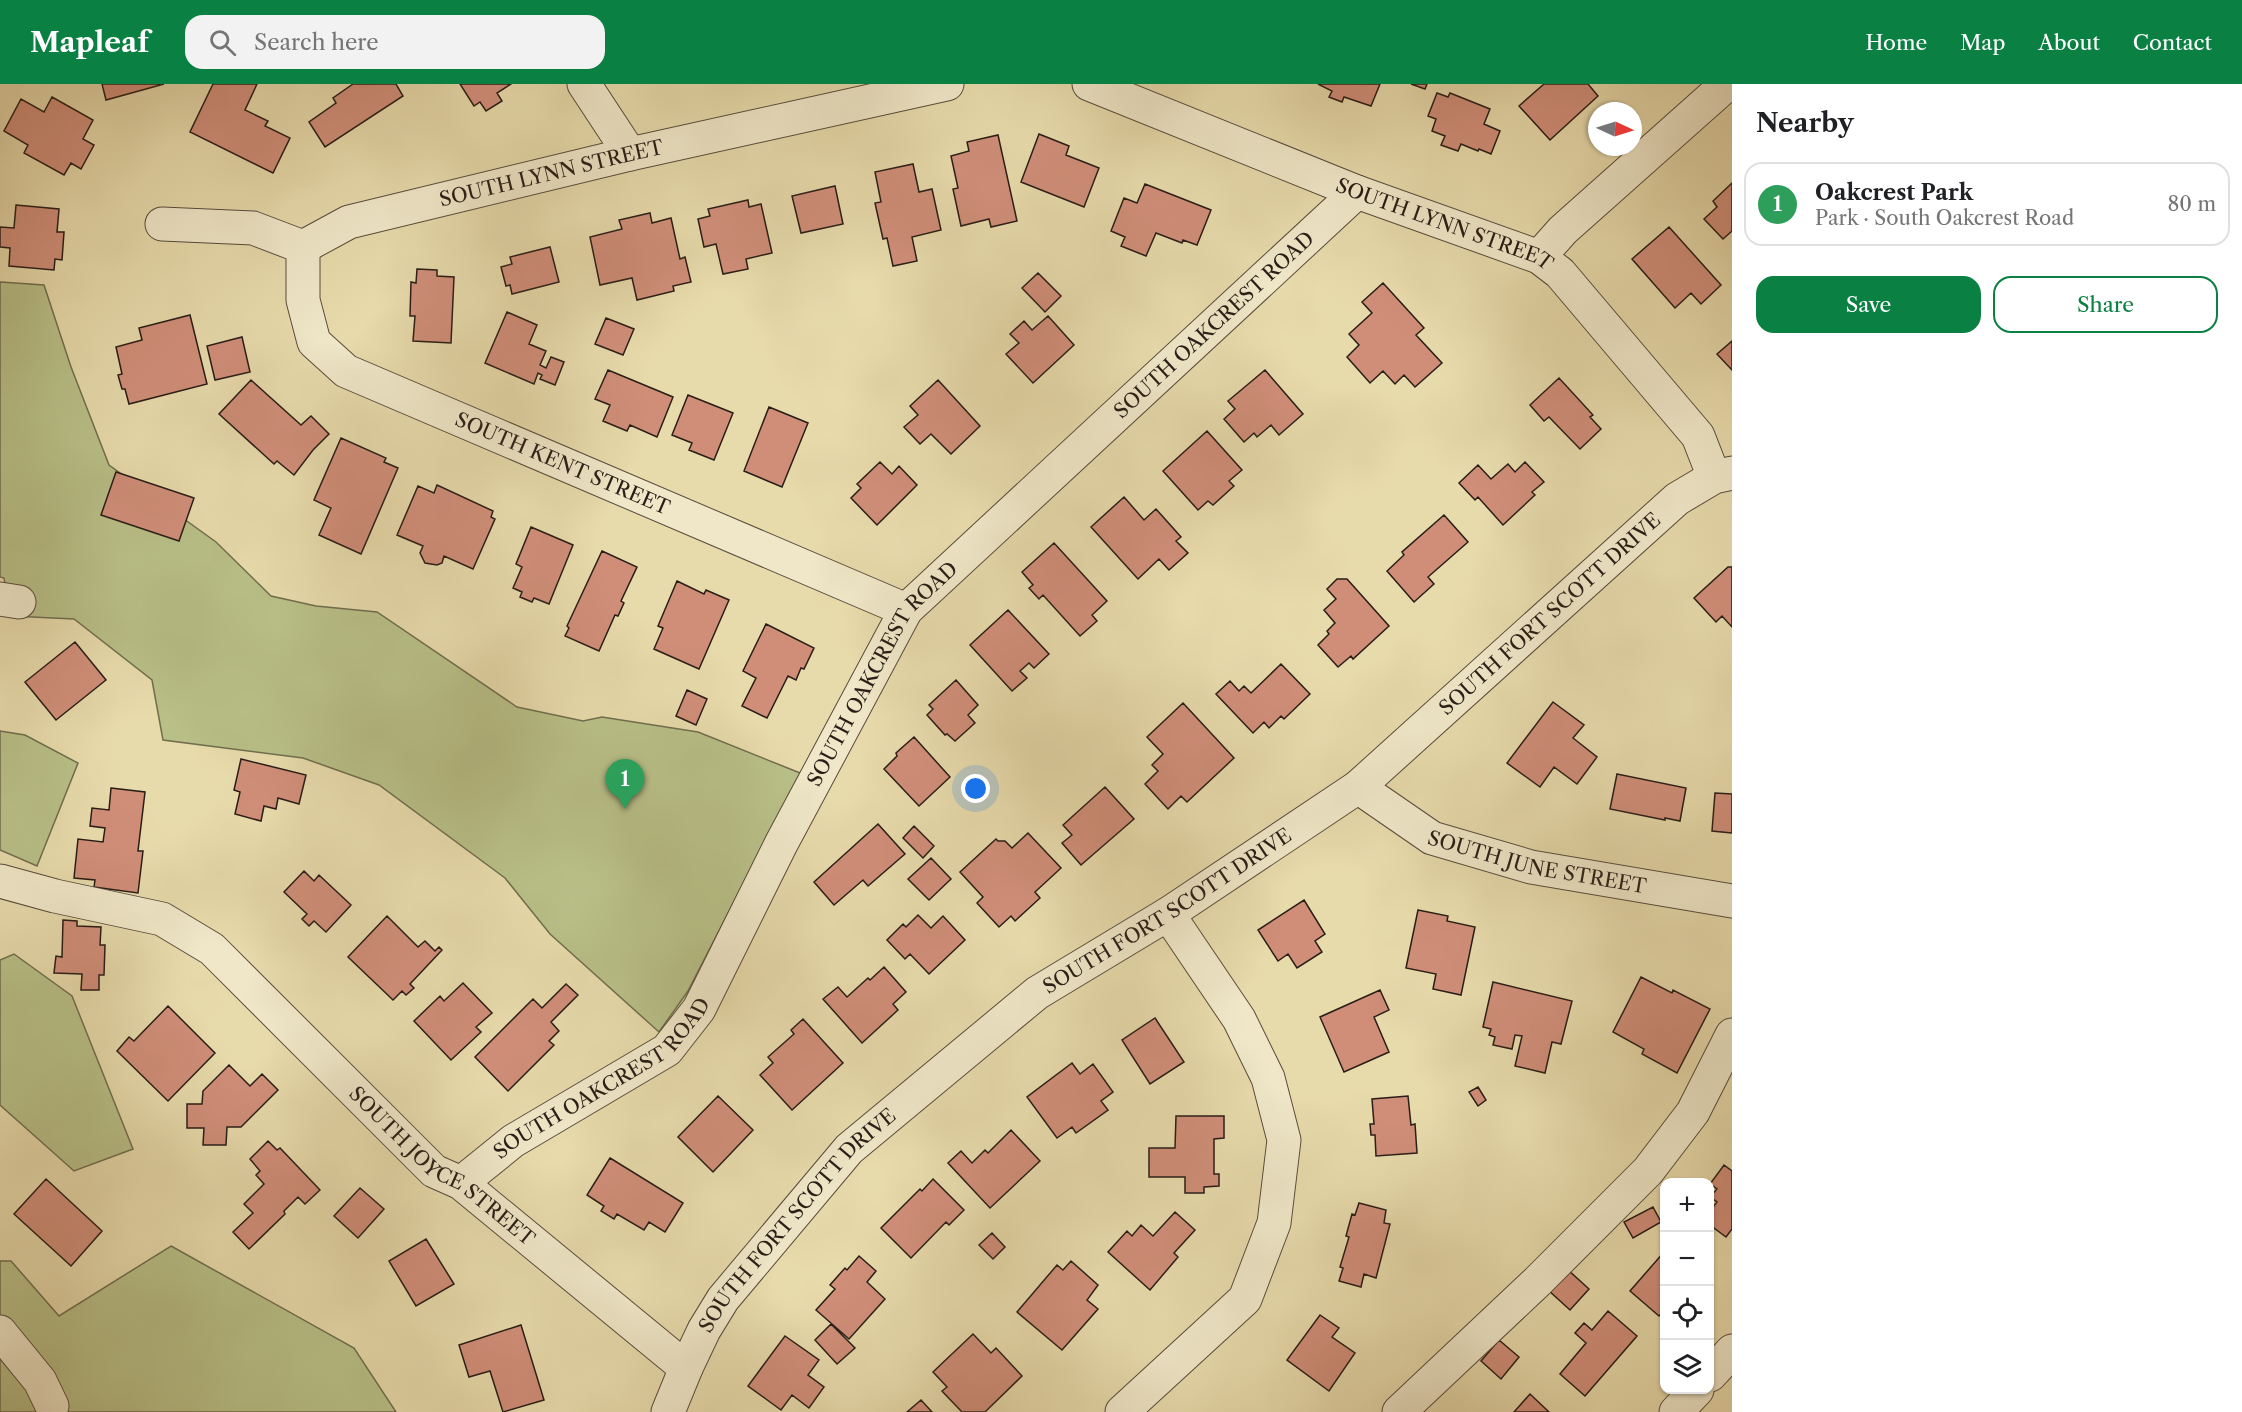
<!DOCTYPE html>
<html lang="en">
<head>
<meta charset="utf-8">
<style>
	body { margin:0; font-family:"Libre Caslon Text",serif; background:#f2f2f2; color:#202124 }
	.controls { position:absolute; right:18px; bottom:18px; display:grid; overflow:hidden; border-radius:12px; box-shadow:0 2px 4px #0004 }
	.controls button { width:54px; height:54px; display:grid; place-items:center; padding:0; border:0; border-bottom:2px solid #e0e0e0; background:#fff; color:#202124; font:30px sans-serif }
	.compass { position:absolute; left:1588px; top:18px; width:54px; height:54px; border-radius:50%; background:#fff; box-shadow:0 2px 4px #0004; rotate:94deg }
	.you { position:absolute; left:976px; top:705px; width:21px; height:21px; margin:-15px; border:4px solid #fff; border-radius:50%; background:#1a73e8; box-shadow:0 0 0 9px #1a73e833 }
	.badge { display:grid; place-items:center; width:39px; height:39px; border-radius:50%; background:#0b8043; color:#fff; font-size:20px; font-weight:700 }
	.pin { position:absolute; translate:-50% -50px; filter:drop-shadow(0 2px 3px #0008) }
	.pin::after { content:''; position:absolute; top:32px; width:21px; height:18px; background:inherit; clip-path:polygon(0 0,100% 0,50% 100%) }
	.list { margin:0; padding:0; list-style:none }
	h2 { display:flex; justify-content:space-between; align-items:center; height:78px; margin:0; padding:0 24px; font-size:26px }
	h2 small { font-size:20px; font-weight:400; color:#757577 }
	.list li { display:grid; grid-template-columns:39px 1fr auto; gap:18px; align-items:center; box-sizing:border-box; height:84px; margin:0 12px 12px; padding:0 12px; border:2px solid #e0e0e0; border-radius:18px }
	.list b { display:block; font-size:22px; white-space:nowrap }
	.list p { margin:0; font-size:20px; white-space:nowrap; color:#757577 }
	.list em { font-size:20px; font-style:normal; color:#757577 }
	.actions { display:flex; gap:12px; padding:18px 24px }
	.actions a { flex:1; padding:14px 0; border:2px solid #0b8043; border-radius:18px; text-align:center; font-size:21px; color:#0b8043 }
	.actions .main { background:#0b8043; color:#fff }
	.icon { flex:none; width:33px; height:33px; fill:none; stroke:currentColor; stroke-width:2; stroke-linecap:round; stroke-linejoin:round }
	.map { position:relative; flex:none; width:1732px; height:1328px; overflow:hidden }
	header { display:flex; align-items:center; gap:36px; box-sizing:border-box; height:84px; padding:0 30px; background:#0b8043; color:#fff }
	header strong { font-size:28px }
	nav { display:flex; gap:33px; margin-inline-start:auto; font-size:21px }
	.search { width:420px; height:54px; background:#f2f2f2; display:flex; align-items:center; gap:15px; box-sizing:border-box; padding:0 21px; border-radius:18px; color:#757577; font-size:22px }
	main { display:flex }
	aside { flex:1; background:#fff }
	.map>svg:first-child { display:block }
</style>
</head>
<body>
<header>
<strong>Mapleaf</strong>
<div class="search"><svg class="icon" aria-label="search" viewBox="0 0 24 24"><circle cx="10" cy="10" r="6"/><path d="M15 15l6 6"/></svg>Search here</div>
<nav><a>Home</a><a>Map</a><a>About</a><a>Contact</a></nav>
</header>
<main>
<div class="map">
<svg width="1732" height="1328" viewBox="0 0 1732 1328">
	<rect width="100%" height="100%" fill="#e7daab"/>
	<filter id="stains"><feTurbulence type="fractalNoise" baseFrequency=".00333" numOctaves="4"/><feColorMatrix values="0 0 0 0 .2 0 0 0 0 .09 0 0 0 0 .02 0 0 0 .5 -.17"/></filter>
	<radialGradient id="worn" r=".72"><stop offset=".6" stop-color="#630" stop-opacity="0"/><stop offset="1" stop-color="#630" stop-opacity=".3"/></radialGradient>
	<!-- green -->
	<path fill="#b8bf87" stroke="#706e4f" stroke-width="1.5" d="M0,198L44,201L71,283L109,381L216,458L271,512L316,522L377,528L517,623L583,637L602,633L698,648L800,689L688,907L659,948L550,850L505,794L379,701L303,674L163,656L152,596L74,535L11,532L4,494L0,493Z
		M0,647L25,651L78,679L37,782L0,766Z
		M14,870L72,912L133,1065L74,1087L0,1021V876Z
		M171,1162L354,1264L396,1328H0V1177H11L59,1232Z"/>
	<!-- building -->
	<path fill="#d08e79" stroke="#291d17" stroke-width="1.5" d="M102,0H164L106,16Z
		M213,0H257L245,26L268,37L265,42L290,54L273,89L190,48Z
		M353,0H396L403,12L325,63L309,38L336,19L333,14Z
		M460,0H511L497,9L502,17L486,27L480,18L474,22Z
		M1318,0H1380L1371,22L1344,13L1342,18L1329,13L1332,7Z
		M1411,0H1427L1425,5Z
		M1544,0H1588L1598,12L1550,56L1519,22Z
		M1437,9L1448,13L1450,9L1490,25L1484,40L1500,47L1491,70L1479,65L1478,67L1461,60L1458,67L1441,61L1445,52L1432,47L1436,35L1428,32Z
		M52,13L93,36L83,55L94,61L81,85L71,79L64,91L24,69L28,61L4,47L21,15L44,28Z
		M1039,50L1069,62L1066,71L1099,84L1084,123L1021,98Z
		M998,51L1017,137L991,143L989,135L961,142L953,105L958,104L951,72L969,67L967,58Z
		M913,80L919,108L932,105L941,146L912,153L917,177L893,182L887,154L883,155L875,119L881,118L875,88Z
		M1732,99V147L1723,155L1704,135L1717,123L1713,117Z
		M1145,100L1211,126L1197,161L1183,156L1182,159L1156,149L1146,172L1121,162L1125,153L1111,147L1124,114L1137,119Z
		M835,102L843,140L801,149L792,112Z
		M748,116L749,123L761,120L772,169L746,175L748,185L723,190L716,160L704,163L698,135L710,132L708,125Z
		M16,121L59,125L57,148H64L62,176L55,175L54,186L9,182L10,164L0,163V143L14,144Z
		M650,129L652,139L671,134L680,175L685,173L691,198L673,202L674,207L637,216L632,194L600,201L590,153L622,145L619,136Z
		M1669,143L1721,201L1701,220L1691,209L1675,224L1632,175Z
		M550,163L559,198L512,210L510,201L506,202L501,183L512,180L510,173Z
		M417,185L437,186V192L454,193L451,259L413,257L415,232H410L411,198L416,199Z
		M1038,189L1061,212L1045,228L1022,204Z
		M1383,199L1424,244L1416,251L1442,279L1415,303L1404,291L1395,300L1383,287L1370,299L1347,273L1359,261L1349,250L1372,229L1362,218Z
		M507,228L537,241L529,260L546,267L540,281L546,284L551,273L564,278L555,301L540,295L542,291L538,289L534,300L485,279Z
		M190,231L207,300L129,320L125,305H122L118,291L122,290L116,263L142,256L139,244Z
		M1048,232L1074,261L1033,299L1006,270L1019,259L1010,250L1024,237L1032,246Z
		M606,234L634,245L623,271L595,260Z
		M242,253L250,288L215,296L207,262Z
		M1732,257V286L1717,270Z
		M608,286L673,313L657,353L630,341L627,347L603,337L610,321L595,315Z
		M1265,286L1303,330L1279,351L1271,341L1257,353L1254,349L1244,358L1224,335L1235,325L1228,317Z
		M1559,294L1593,331L1590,333L1601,345L1580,365L1549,333L1544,337L1530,321Z
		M251,296L301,341L311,332L329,350L313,366L294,391L277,377L274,380L219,330Z
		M938,296L980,342L951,370L931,350L920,360L904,343L918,331L910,322Z
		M688,311L733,329L714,376L689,366L692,359L672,351Z
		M769,323L808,339L782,403L744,387Z
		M1207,347L1242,386L1229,397L1234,402L1213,421L1208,417L1198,426L1163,387Z
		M341,354L386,374L384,378L398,384L361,470L319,451L331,424L314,416Z
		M880,378L892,390L899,382L917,401L877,441L851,414L861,404L857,400Z
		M1525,378L1544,398L1532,408L1535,411L1503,441L1478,413L1475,416L1459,399L1478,381L1491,395L1508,380L1515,388Z
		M116,388L194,414L179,457L101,431Z
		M437,401L493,427L491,433L495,435L473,485L444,472L442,479L437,481L425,479L420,469L423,462L397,451L418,402L434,409Z
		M1124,413L1144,436L1156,425L1181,453L1176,457L1188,469L1169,486L1159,475L1138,495L1091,443Z
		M1444,431L1468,458L1428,493L1434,500L1414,518L1387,487L1404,471L1402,468Z
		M531,443L573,461L549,520L534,514L532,518L520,513L522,508L513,504L522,483L516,480Z
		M1054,459L1107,517L1092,531L1097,537L1080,552L1043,511L1039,515L1029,504L1033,501L1022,488Z
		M602,467L637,483L621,517L624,519L618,532L615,531L599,567L565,552L569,544L567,542Z
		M1728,483H1732V543L1722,532L1716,538L1694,514Z
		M1337,495H1347L1389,542L1353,575L1351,572L1338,583L1318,561L1329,550L1327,547L1335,539L1324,526L1336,515L1327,505Z
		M677,497L704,510L706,506L729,516L699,585L654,565L663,544L658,542Z
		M1008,526L1049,570L1034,584L1029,579L1020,587L1027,594L1012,607L970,561Z
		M766,540L814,564L804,585L801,584L796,596L788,592L767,634L742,622L756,594L743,587Z
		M75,558L106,596L56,636L25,598Z
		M1281,580L1310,610L1284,635L1281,632L1269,644L1264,638L1253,649L1216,610L1230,597L1239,607L1244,602L1251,609Z
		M956,596L978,621L968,631L975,639L955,657L947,650L945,651L927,631L933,625L929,621Z
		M687,606L707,615L696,641L676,632Z
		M1553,618L1584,641L1573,654L1597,673L1577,700L1554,683L1540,703L1507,679Z
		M1183,619L1234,674L1187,718L1181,712L1168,725L1145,700L1158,687L1152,681L1163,670L1147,653Z
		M914,653L950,693L919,722L884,685L897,672L896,669Z
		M241,675L306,691L299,720L278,714L276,725L264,722L261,737L235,730L240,708L234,706Z
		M1617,690L1686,704L1680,737L1665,734V736L1610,725Z
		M1105,703L1134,735L1081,781L1062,759L1072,751L1063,741Z
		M111,704L145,708L138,767H143L138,809L94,803L95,796L74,794L78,755L103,758L105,744L90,742L92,724L109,726Z
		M1715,709L1732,710V749L1712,747Z
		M878,740L905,770L868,802L863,796L834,821L814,798Z
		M914,742L934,762L923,774L903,754Z
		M1028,749L1061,784L1035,808L1040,814L1015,837L1011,832L999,843L977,819L983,813L960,788L996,755L998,757H1005L1012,764Z
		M931,774L951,795L929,816L908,795Z
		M304,787L314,797L319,791L351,821L326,848L314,837L309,842L302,835L307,830L284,808Z
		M1304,816L1325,850L1315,857L1322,868L1297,884L1288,870L1278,877L1258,846Z
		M1418,826L1448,832L1447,837L1475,843L1461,911L1433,905L1436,890L1406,884Z
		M918,831L931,844L943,832L965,856L929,890L910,870L905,875L887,856L903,840L906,843Z
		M387,832L418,863L425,857L435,867L439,863L442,866L410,900L414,904L406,911L402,907L393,916L348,873Z
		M63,836L77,837V842L101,843L100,861H105L104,891H99V906H81L82,890L54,889L56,872L62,873Z
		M884,883L906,908L893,920L898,926L862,959L823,915L838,903L847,913L868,894L870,896Z
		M1641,893L1672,909L1673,906L1710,925L1677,989L1642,970L1644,965L1613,948Z
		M1493,898L1572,917L1561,960L1552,958L1545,989L1515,982L1522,952L1515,951L1512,965L1493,961L1495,953L1489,951L1491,945L1483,943Z
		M463,899L492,929L476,943L481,948L451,976L414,937L440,912L444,917Z
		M566,900L578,911L551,938L559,947L549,957L554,961L508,1007L475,973L533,915L542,924Z
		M1380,906L1389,926L1374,933L1389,968L1344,988L1320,933Z
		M168,922L215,969L168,1017L117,967L129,953L134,957Z
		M1155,934L1184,978L1150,1000L1122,956Z
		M803,935L843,979L792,1026L760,991L773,979L768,973L794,950L791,946Z
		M1072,979L1080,990L1093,980L1113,1008L1101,1017L1108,1026L1076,1049L1072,1043L1057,1054L1027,1013Z
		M229,981L250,1002L262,990L278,1006L241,1043H227L226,1061H203L204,1044H187V1020H202L203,1007Z
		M1478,1003L1486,1016L1478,1022L1469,1008Z
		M718,1012L753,1046L713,1088L678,1053Z
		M1408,1012L1411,1041L1415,1040L1417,1069L1376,1072L1375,1051H1371L1370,1040H1374L1372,1015Z
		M1176,1032H1224V1054L1214,1055V1090H1219V1102L1204,1103V1109H1185V1093H1149V1064H1175Z
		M1011,1046L1040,1077L990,1124L948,1079L961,1067L972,1079L985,1066L988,1069Z
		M268,1057L277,1066L280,1064L320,1106L305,1120L298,1113L284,1127L285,1130L249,1165L233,1148L253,1129L244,1120L264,1100L256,1091L260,1087L250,1075Z
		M610,1074L683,1119L665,1148L649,1138L644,1146L617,1130L614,1135L601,1127L604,1122L587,1111Z
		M1724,1081L1732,1087V1145L1726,1153L1710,1141V1127L1717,1118L1710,1113L1717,1105L1710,1100Z
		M46,1095L102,1147L71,1182L14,1130Z
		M933,1095L964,1126L949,1141L946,1138L911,1174L881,1144L920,1105L922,1107Z
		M360,1104L384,1125L358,1154L334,1132Z
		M1359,1119L1386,1126L1384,1139L1390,1140L1376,1194L1364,1190L1361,1203L1339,1197L1343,1184L1340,1183L1349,1153L1346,1152L1352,1130L1355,1131Z
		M1653,1123L1661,1138L1633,1154L1624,1138Z
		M1175,1128L1195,1146L1174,1169L1178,1173L1150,1206L1108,1168L1127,1147L1132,1152L1141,1141L1153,1152Z
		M992,1149L1005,1163L993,1175L979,1161Z
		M426,1155L454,1200L416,1222L389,1177Z
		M1664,1168V1226L1659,1232L1630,1207Z
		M859,1172L876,1187L867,1198L885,1215L849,1255L816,1226L835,1205L830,1201L845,1184L847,1186Z
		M1071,1177L1098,1201L1087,1216L1098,1225L1062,1266L1017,1228L1057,1181L1063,1186Z
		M1567,1185L1589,1205L1570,1226L1548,1206Z
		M1608,1227L1637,1252L1585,1312L1560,1290L1586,1259L1575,1249L1584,1239L1592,1246Z
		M1320,1231L1339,1244L1332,1253L1355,1269L1329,1307L1287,1276Z
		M831,1240L855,1264L837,1280L815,1256Z
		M521,1241L544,1316L503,1328L490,1287L469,1293L459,1261Z
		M973,1250L991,1269L996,1264L1022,1292L985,1328H962L942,1307L947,1303L933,1288Z
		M785,1252L819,1276L808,1291L824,1303L809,1324L792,1311L781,1326L748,1302Z
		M1499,1256L1519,1273L1501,1295L1481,1277Z
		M1530,1310L1549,1328H1514Z
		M921,1316L932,1328H907Z"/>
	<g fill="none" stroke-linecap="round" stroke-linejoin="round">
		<defs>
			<g id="minor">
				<path d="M584,0L630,70"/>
				<path id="s1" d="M1089,0L1357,108L1539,173L1560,189L1698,352L1714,393"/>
				<path id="s2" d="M162,140L253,144L303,163L349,138L630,70L947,0"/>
				<path id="s3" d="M303,163V216L314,258L346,287L906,526"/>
				<path d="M1539,173L1563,146L1727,0"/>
				<path d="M0,515L19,518"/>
				<path id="s4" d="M1358,703L1432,754L1531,783L1732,817"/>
				<path id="s5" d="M0,797L55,812L162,835L212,865L434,1087L461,1099L686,1284"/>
				<path id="s6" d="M461,1099L513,1057L667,966L699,925L781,760L906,526L1357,108"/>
				<path d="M0,1248L40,1297L52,1322"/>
				<path d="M1710,1291L1732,1267"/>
				<path id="s7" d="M668,1328L686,1284L704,1246L723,1215L849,1065L1037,909L1168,830L1358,703L1677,415L1714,393L1732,389"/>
				<path d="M1122,1328L1245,1215L1274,1139L1284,1056L1268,994L1239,935L1168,830"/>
				<path d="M1399,1328L1537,1198L1648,1087L1693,1028L1732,951"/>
				<path d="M1676,1328L1697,1306"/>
			</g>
		</defs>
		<!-- minor casing -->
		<use href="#minor" stroke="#584c3c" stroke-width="35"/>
		<!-- minor -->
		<use href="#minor" stroke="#efe7c8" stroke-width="33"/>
	</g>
	<g text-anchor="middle" stroke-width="5" stroke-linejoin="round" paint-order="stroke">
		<!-- street labels -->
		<g font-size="20" fill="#291d17" stroke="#efe7c8">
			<text dy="7" stroke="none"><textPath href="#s2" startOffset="405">SOUTH LYNN STREET</textPath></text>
			<text dy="7" stroke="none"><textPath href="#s1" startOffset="382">SOUTH LYNN STREET</textPath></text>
			<text dy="7" stroke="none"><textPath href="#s6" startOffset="1167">SOUTH OAKCREST ROAD</textPath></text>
			<text dy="7" stroke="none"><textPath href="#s3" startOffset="375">SOUTH KENT STREET</textPath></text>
			<text dy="7" stroke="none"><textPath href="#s7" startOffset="1206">SOUTH FORT SCOTT DRIVE</textPath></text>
			<text dy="7" stroke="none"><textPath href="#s6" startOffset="681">SOUTH OAKCREST ROAD</textPath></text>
			<text dy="7" stroke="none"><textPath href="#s4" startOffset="198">SOUTH JUNE STREET</textPath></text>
			<text dy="7" stroke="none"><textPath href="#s7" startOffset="720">SOUTH FORT SCOTT DRIVE</textPath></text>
			<text dy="7" stroke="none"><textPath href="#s6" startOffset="177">SOUTH OAKCREST ROAD</textPath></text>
			<text dy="7" stroke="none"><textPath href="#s5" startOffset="542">SOUTH JOYCE STREET</textPath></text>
			<text dy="7" stroke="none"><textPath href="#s7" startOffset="234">SOUTH FORT SCOTT DRIVE</textPath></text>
		</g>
	</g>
	<rect width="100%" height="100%" filter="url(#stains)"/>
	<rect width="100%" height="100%" fill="url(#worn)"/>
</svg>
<div class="controls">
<button>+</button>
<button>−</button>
<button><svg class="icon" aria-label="locate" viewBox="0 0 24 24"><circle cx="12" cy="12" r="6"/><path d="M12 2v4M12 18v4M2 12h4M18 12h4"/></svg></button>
<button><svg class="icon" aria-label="layers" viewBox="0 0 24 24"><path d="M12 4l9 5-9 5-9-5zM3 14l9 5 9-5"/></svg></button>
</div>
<svg class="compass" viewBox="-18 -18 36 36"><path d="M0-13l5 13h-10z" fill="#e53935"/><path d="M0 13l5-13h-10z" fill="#757577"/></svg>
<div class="you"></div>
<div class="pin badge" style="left:625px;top:725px;background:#2e9e5b">1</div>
</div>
<aside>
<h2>Nearby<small></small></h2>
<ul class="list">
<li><span class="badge" style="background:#2e9e5b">1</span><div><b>Oakcrest Park</b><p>Park · South Oakcrest Road</p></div><em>80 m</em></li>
</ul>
<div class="actions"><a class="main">Save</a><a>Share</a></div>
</aside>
</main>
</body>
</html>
